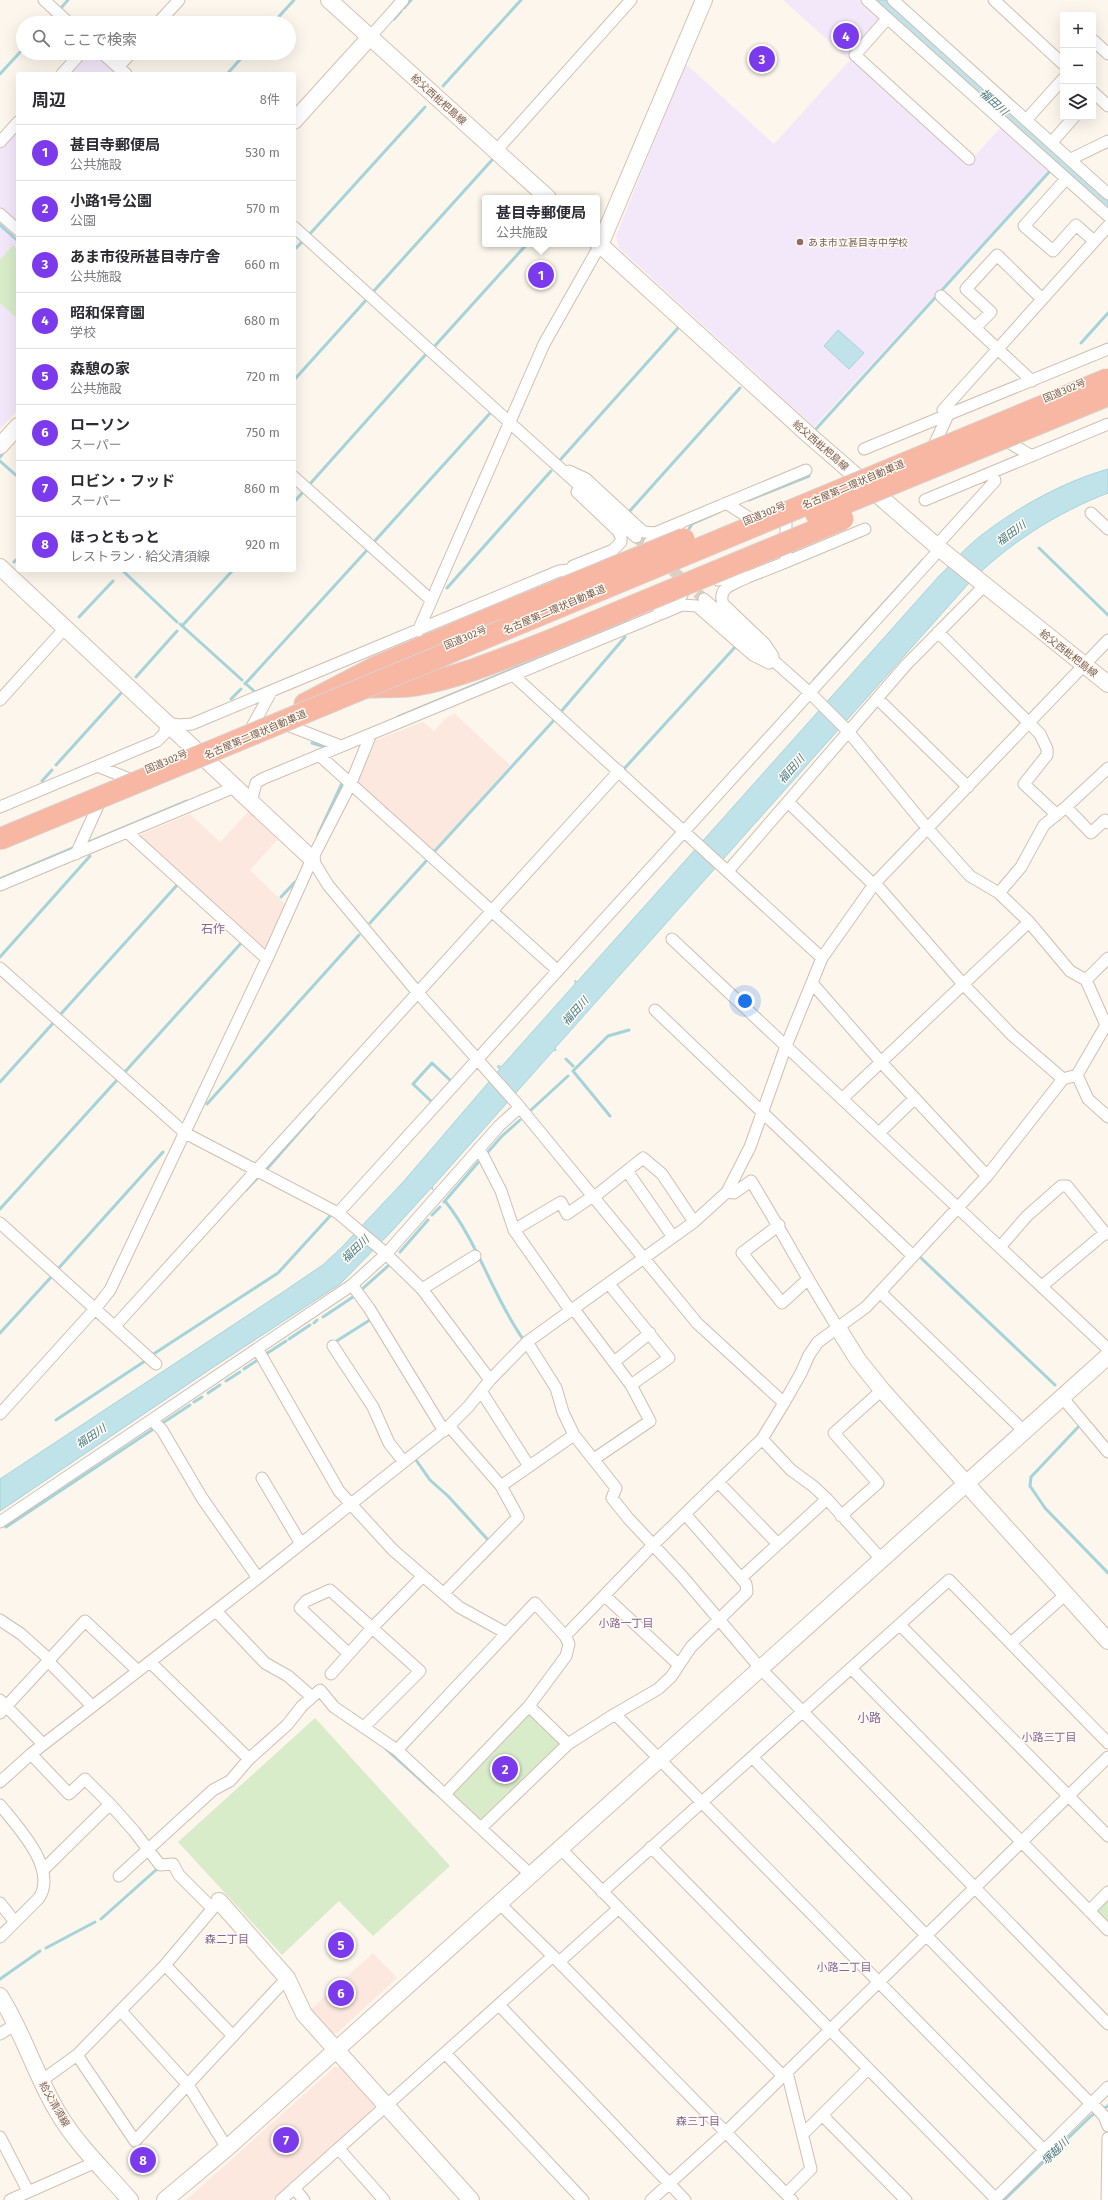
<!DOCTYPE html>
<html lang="ja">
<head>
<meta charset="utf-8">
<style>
	body { margin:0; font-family:"Fira Sans","Noto Sans JP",sans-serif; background:#f7f7f7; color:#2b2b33 }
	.controls { position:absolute; right:12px; top:12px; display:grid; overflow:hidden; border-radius:4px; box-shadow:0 4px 16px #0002 }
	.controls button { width:36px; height:36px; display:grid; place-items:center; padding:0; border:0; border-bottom:1px solid #e1e1e2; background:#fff; color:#2b2b33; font:20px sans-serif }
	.you { position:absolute; left:745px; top:1001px; width:14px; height:14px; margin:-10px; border:3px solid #fff; border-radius:50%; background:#1a73e8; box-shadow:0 0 0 6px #1a73e833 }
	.badge { display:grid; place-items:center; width:26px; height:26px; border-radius:50%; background:#7c3aed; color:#fff; font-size:13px; font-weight:700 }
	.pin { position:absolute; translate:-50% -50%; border:2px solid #fff; box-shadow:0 1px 4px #0006 }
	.popup { position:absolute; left:482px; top:195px; width:118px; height:52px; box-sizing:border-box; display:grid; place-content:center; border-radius:4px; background:#fff; filter:drop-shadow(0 1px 3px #0005); font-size:13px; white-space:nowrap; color:#7c7c81 }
	.popup b { font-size:15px; color:#2b2b33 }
	.popup::after { content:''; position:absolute; left:50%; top:100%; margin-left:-8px; border:8px solid transparent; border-top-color:#fff }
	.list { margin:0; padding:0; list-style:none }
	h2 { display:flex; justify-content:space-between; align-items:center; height:52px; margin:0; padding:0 16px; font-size:17px }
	h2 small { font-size:13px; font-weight:400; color:#7c7c81 }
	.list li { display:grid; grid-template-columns:26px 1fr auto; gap:12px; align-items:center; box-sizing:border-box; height:56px; padding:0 16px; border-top:1px solid #e1e1e2 }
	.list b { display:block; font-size:15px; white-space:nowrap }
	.list p { margin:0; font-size:13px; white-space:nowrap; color:#7c7c81 }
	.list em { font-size:13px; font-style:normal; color:#7c7c81 }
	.icon { flex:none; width:22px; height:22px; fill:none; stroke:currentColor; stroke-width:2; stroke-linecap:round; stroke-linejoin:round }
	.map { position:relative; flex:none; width:1108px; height:2200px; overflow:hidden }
	.search { position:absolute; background:#fff; box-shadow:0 4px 16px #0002; left:16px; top:16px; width:280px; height:44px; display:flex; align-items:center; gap:10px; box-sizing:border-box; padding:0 14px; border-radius:22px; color:#7c7c81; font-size:15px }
	.panel { position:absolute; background:#fff; box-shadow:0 4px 16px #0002; left:16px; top:72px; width:280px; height:500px; border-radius:4px }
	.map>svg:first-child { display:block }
</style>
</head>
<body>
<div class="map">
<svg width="1108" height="2200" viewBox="0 0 1108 2200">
	<rect width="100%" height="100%" fill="#fdf6ec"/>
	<!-- commercial -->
	<path fill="#fde8e0" d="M455,714L510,765L434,851L357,783L376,740L423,722L434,731L446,718Z
		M249,811L279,838L250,870L285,904L264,950L139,839L140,835L190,814L220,842Z
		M373,1953L397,1978L337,2033L329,2032L309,2011Z
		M335,2067L341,2068L374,2103V2108L272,2200H186Z"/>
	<!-- education -->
	<path fill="#f3e8fa" d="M783,0H862L883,19L851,54L969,162L1002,126L1051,168L814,427L619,248L616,236L685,63L774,144L850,60Z
		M85,53H97L120,74H66Z
		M18,127V225L0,208V147Z
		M0,226L18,242V410L0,429Z"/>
	<!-- green -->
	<path fill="#d8ecc9" d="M13,245L18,250V319L0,303V260Z
		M531,1713L560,1742L559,1747L484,1818L480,1819L454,1795V1792L527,1714Z
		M315,1718L450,1866L373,1936L339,1901L282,1955L178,1842Z
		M1108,1898V1924L1097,1913V1909Z"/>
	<!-- water -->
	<path fill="#bfe3e8" stroke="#a5d3da" d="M873,0H887L1108,197V210Z
		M838,330L864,353L849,369L824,346Z
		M1108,469V493C1056,513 1008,544 969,583L555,1048L556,1051L554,1050L432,1187L433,1190L431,1188L391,1232L340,1284L212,1368L0,1511V1479L286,1290L324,1264L341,1248L404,1181L500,1069L497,1067L499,1065L501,1067L575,984V980L577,982L939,576C953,562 967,546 983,534C1020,506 1063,482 1108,469Z"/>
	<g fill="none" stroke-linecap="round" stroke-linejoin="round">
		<!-- stream -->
		<path stroke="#a5d3da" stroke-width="3" d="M61,8L68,0
			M404,8L411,0
			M394,19L401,11
			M47,23L54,15
			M273,23L294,0
			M0,74L23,49
			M227,74L246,53
			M443,86L521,0
			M0,225L18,241
			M308,236L425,107
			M294,250L302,242
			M374,295L372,293L492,160
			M1081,343L1108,313
			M433,348L527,244
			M294,380L368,298
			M816,429L1050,171
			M0,457L5,451
			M561,459L678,328
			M0,461L18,477
			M309,485L427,353
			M749,500L809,476
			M294,502L303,492
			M628,513L740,388
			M689,529L692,524L719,512
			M373,543L492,411
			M1039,548L1108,615
			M14,562L18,558
			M122,570L177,622
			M447,588L551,471
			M79,617L113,581
			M180,624L242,680
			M182,626L233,570
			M136,677L177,631
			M814,680L923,560
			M245,683L254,691
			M245,684L368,549
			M231,699L241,689
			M559,714L625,637
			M398,717L627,621
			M312,743L325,747
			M56,765L122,692
			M623,770L736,646
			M42,781L52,770
			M318,835L343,781
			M87,843L187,801
			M433,853L555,719
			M0,879L73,848
			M281,897L295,882
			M370,923L428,859
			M0,957L90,856
			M59,1016L178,884
			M566,1059L573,1066
			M123,1074L243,941
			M0,1082L55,1021
			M207,1104L359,935
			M430,1105L432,1102L413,1084L432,1063L451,1081L452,1080
			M531,1110L568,1076
			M610,1116L573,1071L608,1036L629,1030
			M487,1153L502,1136L520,1120
			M266,1170L314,1115
			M246,1190L260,1175
			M445,1201C478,1242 492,1295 523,1339
			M444,1202L481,1159
			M0,1209L117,1080
			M432,1215L440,1207
			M400,1252L428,1220
			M920,1257L1055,1385
			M57,1270L163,1152
			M360,1291L388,1266
			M323,1317L356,1295
			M314,1323L317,1320
			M0,1333L53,1275
			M289,1339L310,1325
			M337,1345L335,1342L373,1318
			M266,1354L286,1341
			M152,1355L278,1273L330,1216
			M244,1369L259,1359
			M226,1381L240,1372
			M208,1393L220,1385
			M194,1402L202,1397
			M56,1420L148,1359
			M161,1424L190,1405
			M1081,1424L1031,1477L1030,1486L1045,1508L1108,1573
			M416,1460L430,1480L448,1496L489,1541
			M6,1527L155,1428
			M386,1749L434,1792
			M101,1919L157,1869
			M46,1948L95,1922
			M0,1979L40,1951
			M1102,2109L1108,2106
			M1004,2200L1091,2116L1097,2112"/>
		<!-- street-tunnel -->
		<path stroke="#dcd0c4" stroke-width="11" stroke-dasharray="11 5.5" stroke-linecap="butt" d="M636,537L704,599"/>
		<defs>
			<path id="street" d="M44,0L69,23
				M867,0L1108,216
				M893,0L1108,194
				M994,0L1063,64
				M887,19L855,55L969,159
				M158,23L179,0
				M370,37L403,0
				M1093,40L1108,54
				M102,53L126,74
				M118,67L131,53
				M62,74L81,53
				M1093,92L1108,106
				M1027,119L1063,79
				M0,142L18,122
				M1052,142L1074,117
				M496,151L631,0
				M1071,159L1108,141
				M1066,179L1024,226L1053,251L1076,225L1094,241
				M0,214L18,230
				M294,227L636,537
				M941,296L1032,381
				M975,328L991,312L966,289L997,255L1042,299
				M1001,438L1032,456
				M935,443L948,415L943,410L1108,226
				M864,449L1108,349
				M569,471L586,479L639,528L644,532L655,533L806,470
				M294,477L431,600
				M925,500L1108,424
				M726,503L751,519
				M1091,513L1108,529
				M649,543L658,539L682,522
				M936,546L995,481L992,472
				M786,562L865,529
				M573,566L613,550L621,542V537L618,531L577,492
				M746,578C734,584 717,587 723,604L764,643L773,656
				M718,580L729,576L748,577L786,562V509
				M704,599L810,693L847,730L928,829L970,876L999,893L1029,922L1070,971L1086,980L1106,1025L1077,1075L1063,1079L1012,1035L963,984L875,883
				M661,614L682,605L697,606L753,655L769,663
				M418,631L544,344L600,245
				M938,632L1040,734L1047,749V755L1024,784L1057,815
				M513,675L822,958
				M0,700L66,627
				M882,703L968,787
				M282,723L341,746
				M253,725L271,692
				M319,755L557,970
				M97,766L127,778
				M251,802L256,783L262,779L656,616L673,598L682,595
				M788,802L874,885
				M0,807L157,741L164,734L167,723L179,725L192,724L559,571L589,568L597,565
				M1066,807L1091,833L1105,820L1108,823
				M127,832L267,959
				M76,854L102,797
				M312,859L328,885L418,993L518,1105L697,1323L784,1403L762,1439L653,1545L565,1636
				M728,871L906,665L984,586
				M0,885L235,787
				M999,893L1021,867L1044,825L1066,807L1108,768
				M672,939L1108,1349
				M0,968L185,1133L338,1213L383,1251L422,1289L490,1380
				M1086,980L1108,958
				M812,983L881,1062L987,1176
				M655,1010L913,1256
				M1077,1075L1088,1099L1108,1117
				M843,1098L1029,922
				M879,1133L915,1098
				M479,1148L501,1191L514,1230
				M627,1171L673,1237
				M727,1192L734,1193L751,1181C781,1229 807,1280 838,1328
				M594,1197L643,1158L662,1174L694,1222
				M338,1213L940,549
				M0,1223L156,1364
				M779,1225L742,1253L782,1303L807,1280
				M1000,1247L1027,1216L1061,1186H1067L1105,1233L1108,1234
				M609,1284L669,1358L631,1385
				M352,1285L369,1308L444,1431
				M1042,1286L1105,1233
				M422,1289L475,1256
				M880,1292L1024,1431
				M573,1308L631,1385L650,1421L594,1459
				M570,1310L514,1230L561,1202L567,1214L593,1196
				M115,1326L619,771
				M527,1342L556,1388L563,1412L574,1435L616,1488L612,1498L628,1518L682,1576L761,1669L1108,2024
				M333,1346L373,1407L389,1443L404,1462
				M258,1350L339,1491L393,1550L423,1576L459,1607L506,1633
				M614,1362L650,1333
				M481,1391L529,1466
				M1062,1397L1108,1452
				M784,1403L801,1373L809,1355L818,1342L866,1307L880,1292L987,1176L1063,1079
				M0,1414L95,1309L110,1290L267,959L312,859L351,783L371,734
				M152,1420L162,1430L202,1498L258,1578
				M762,1439L791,1470L813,1486L827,1499L882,1560
				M262,1478L301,1544
				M718,1482L778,1544
				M501,1486L574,1435
				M685,1514L741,1578L827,1499
				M841,1516L878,1483L834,1433L882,1390
				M0,1522L352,1285L386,1254L499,1126L520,1107
				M741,1578L746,1584L747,1592L691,1647L671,1677L658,1689L615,1714L1045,2151
				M444,1593L518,1517L501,1486L449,1426
				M605,1596L679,1665
				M216,1611L265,1663L288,1676L312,1697
				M0,1620L21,1634L50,1660
				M900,1625L1108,1836
				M1011,1643L1066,1594
				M349,1654L300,1608L306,1601L330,1590L420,1671L365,1726
				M48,1661L92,1706
				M150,1662L249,1759
				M851,1668L1108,1930
				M331,1674L372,1628L423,1576
				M0,1700L43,1744
				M529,1706L568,1744
				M0,1713L85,1621L138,1671
				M397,1750L535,1603L565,1636L569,1644L566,1656L529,1706L445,1794
				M31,1754L69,1794L85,1779L110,1804
				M752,1757L1091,2104
				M0,1782L31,1754L258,1578L449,1426L468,1407L490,1380L527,1342L694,1222L727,1192L750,1147L786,1046L822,958L875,883L1108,640
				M0,1805C18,1827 58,1869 39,1898L0,1937
				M482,1827L568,1744L615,1714
				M651,1847L996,2199
				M561,1849L783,2076
				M43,1870L110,1804L134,1831L160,1865L173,1864L179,1875L212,1908
				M119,1876L213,1790L230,1781L249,1759L287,1725L302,1706L320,1690L334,1707L397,1750L531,1875
				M602,1892L949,1580L1108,1743
				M0,1903L15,1922
				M499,1903L553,1956L792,2200
				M1089,1911L1108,1892
				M559,1962L619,1908
				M165,1965L233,2036
				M499,2005L685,2200
				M121,2011L188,2085L227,2148
				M0,2034L16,2024
				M445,2053L583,2200
				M77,2055L135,2141L287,1978
				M41,2081L77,2055L165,1965L219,1901
				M1092,2103L1104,2116L1108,2126
				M822,2115L906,2200
				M803,2134L868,2069
				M0,2137L28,2191
				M339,2149L384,2200
				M294,2188L304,2200
				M786,2194L811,2169L787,2072
				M10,2200L96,2162
				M281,2200L553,1956
				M651,2200L726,2132L1108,1757
				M994,2200L1108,2087
				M1107,2200L1108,2138"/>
			<path id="secondary" d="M329,0L548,198
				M294,121L370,37
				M597,242L810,436L940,549L1108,684
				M600,245L704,0
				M0,446L18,426
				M0,567L312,859
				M838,1328L858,1360L882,1390L1108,1641
				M219,1901L287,1978L304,2014L471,2200
				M0,1996C23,2032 35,2074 57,2111C76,2144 105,2171 130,2200
				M165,2200L227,2148L1108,1356"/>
			<path id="highway" d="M368,687C384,686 401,688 416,685C461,677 502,659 544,643
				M305,704L376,667L508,611"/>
		</defs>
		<!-- street casing -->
		<use href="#street" stroke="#d1beb0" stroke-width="13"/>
		<!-- secondary casing -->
		<use href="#secondary" stroke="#d6c0b0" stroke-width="18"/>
		<!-- highway casing -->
		<use href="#highway" stroke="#dad1cd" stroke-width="23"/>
		<!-- street -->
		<use href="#street" stroke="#fff" stroke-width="11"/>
		<!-- secondary -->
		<use href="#secondary" stroke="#fff" stroke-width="16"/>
		<!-- highway -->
		<use href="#highway" stroke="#f7b7a3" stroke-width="21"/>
		<defs>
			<path id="highway-bridge" d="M816,515L1108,395
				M508,611L684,539
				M544,643L843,519
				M0,839L1108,379"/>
		</defs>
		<!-- highway-bridge casing -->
		<use href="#highway-bridge" stroke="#dad1cd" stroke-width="23" stroke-linecap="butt"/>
		<!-- highway-bridge -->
		<use href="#highway-bridge" stroke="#f7b7a3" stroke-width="21"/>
	</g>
	<!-- markers -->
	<circle fill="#8d6e63" stroke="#fffaf3" stroke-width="1.5" cx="800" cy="242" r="4"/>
	<g text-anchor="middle" stroke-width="3" stroke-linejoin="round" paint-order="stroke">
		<!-- street labels -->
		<g font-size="10" fill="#7a5c4d" stroke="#fffaf3">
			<text transform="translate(439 99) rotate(42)" y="4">給父西枇杷島線</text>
			<text transform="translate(1064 390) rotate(-23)" y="4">国道302号</text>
			<text transform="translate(821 445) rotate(41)" y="4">給父西枇杷島線</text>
			<text transform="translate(853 484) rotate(-23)" y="4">名古屋第二環状自動車道</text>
			<text transform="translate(764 513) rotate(-23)" y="4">国道302号</text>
			<text transform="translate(554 609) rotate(-23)" y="4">名古屋第二環状自動車道</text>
			<text transform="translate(465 637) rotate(-23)" y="4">国道302号</text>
			<text transform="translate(1069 653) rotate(38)" y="4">給父西枇杷島線</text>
			<text transform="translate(255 734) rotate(-23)" y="4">名古屋第二環状自動車道</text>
			<text transform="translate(166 761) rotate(-23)" y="4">国道302号</text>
			<text transform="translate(55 2104) rotate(60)" y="4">給父清須線</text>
		</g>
		<!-- education labels -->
		<g font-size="10" fill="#785e54" stroke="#fffaf3" text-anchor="start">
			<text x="808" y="246">あま市立甚目寺中学校</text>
		</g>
		<!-- water labels -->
		<g font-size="11" font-style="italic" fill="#437c86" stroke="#fffaf3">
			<text transform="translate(994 102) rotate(42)" y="4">福田川</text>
			<text transform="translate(1011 533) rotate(-36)" y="4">福田川</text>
			<text transform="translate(791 769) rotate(-49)" y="4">福田川</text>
			<text transform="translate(575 1011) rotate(-48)" y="4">福田川</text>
			<text transform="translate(355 1249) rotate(-44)" y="4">福田川</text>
			<text transform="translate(91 1436) rotate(-34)" y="4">福田川</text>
			<text transform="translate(1055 2151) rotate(-44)" y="4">塚越川</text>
		</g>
		<!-- neighbourhood labels -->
		<g font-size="11" fill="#846695" stroke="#fffaf3">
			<text x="626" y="1627">小路一丁目</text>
			<text x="1049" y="1741">小路三丁目</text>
			<text x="227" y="1943">森二丁目</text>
			<text x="844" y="1971">小路二丁目</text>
			<text x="698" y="2125">森三丁目</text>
		</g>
		<!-- quarter labels -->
		<g font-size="12" fill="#846695" stroke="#fffaf3">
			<text x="213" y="933">石作</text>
			<text x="869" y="1722">小路</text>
		</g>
	</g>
</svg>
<div class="controls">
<button>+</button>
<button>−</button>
<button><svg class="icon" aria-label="layers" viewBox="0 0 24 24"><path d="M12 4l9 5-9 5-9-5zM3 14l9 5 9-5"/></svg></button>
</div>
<div class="you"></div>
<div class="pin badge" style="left:541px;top:275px">1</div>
<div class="popup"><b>甚目寺郵便局</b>公共施設</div>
<div class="pin badge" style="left:505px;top:1769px">2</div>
<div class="pin badge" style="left:762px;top:59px">3</div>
<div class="pin badge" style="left:846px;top:36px">4</div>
<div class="pin badge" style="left:341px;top:1945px">5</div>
<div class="pin badge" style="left:341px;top:1993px">6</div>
<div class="pin badge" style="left:286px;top:2140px">7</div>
<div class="pin badge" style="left:143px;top:2160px">8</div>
<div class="search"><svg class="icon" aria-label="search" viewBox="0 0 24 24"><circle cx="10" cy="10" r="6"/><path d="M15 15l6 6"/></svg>ここで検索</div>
<section class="panel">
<h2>周辺<small>8件</small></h2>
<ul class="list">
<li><span class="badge">1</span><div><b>甚目寺郵便局</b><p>公共施設</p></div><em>530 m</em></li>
<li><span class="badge">2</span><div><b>小路1号公園</b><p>公園</p></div><em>570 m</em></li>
<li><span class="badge">3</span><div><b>あま市役所甚目寺庁舎</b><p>公共施設</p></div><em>660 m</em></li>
<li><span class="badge">4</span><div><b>昭和保育園</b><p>学校</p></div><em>680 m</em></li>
<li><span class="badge">5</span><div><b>森憩の家</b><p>公共施設</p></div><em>720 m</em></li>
<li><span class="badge">6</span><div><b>ローソン</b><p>スーパー</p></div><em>750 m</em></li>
<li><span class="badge">7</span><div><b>ロビン・フッド</b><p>スーパー</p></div><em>860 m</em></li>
<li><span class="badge">8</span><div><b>ほっともっと</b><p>レストラン · 給父清須線</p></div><em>920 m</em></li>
</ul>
</section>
</div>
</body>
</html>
